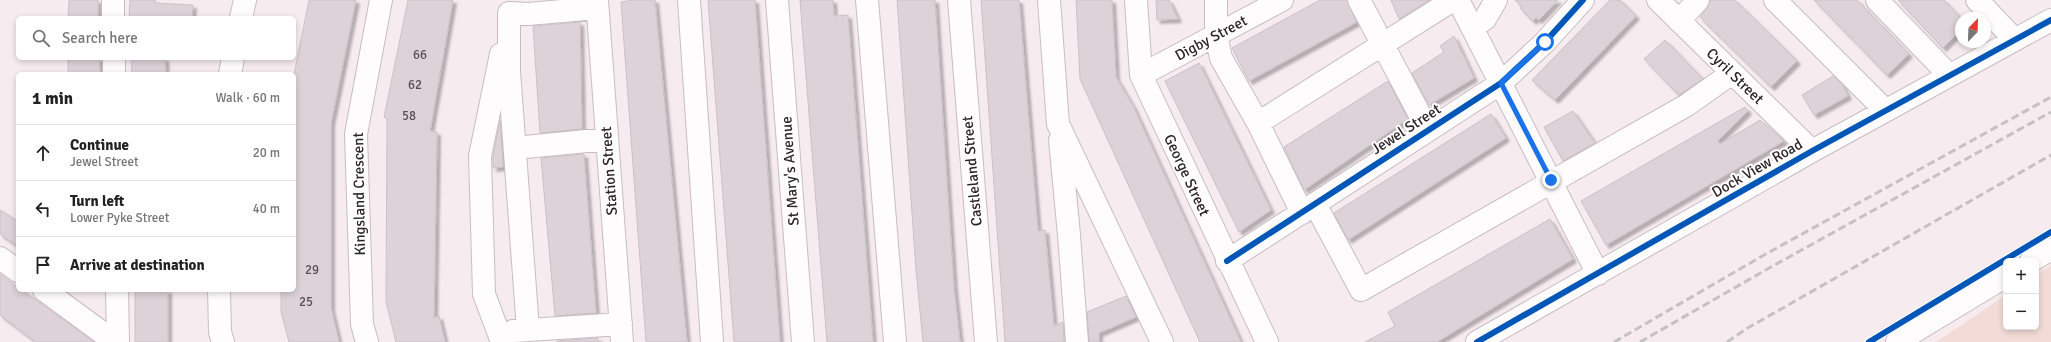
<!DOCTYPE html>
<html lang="en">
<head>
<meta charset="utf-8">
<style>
	body { margin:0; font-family:Signika,sans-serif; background:#f2f2f2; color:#222 }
	.controls { position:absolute; right:12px; bottom:12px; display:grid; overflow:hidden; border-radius:6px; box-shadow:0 2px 6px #0003 }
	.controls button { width:36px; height:36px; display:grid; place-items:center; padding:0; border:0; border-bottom:1px solid #e0e0e0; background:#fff; color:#222; font:20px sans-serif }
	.compass { position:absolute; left:1955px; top:12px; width:36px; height:36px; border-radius:50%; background:#fff; box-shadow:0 2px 6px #0003; rotate:23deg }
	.stop { position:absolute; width:12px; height:12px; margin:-9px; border:3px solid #1a73e8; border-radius:50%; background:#fff }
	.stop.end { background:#1a73e8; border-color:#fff; box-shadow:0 1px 4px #0008 }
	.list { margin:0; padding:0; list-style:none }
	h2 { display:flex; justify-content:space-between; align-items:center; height:52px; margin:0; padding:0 16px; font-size:17px }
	h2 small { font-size:13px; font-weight:400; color:#767676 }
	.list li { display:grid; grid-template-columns:26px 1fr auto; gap:12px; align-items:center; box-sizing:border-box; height:56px; padding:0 16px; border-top:1px solid #e0e0e0 }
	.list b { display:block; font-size:15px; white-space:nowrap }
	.list p { margin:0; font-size:13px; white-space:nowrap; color:#767676 }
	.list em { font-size:13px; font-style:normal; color:#767676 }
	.icon { flex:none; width:22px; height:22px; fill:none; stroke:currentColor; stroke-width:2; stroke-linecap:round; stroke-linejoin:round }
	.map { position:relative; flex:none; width:2051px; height:342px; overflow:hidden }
	.search { position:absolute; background:#fff; box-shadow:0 2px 6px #0003; left:16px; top:16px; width:280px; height:44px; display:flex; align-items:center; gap:10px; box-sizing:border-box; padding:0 14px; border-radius:6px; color:#767676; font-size:15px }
	.panel { position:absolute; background:#fff; box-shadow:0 2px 6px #0003; left:16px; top:72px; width:280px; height:220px; border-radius:6px }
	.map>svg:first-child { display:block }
</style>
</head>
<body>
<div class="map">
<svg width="2051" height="342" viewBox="0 0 2051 342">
	<defs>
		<filter id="shadow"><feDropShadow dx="3.5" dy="3.5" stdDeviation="1" flood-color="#0004"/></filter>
	</defs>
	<rect width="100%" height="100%" fill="#f6ebef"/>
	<!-- green -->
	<path fill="#f3dcd7" d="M2051,265V342H1936L2006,295V327H2036V275Z"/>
	<!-- building -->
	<path fill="#dcd2d8" stroke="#cbc1c7" filter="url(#shadow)" d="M69,0H98V18H68Z
		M130,0H155V3L193,5L192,18H129Z
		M309,0H356L331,123V308L339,342H289L281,312V290H294V74Z
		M408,0H453L430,131L437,132L434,318L439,316L445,342H396L386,302L387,118L384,117Z
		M633,0H655L687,342H646L621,2Z
		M708,0H755L780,342H734Z
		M800,0H833L834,16L848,15L873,342H827Z
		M897,0H935L954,288L960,342H923L916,270Z
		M981,0H1019L1038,231L1045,230L1054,326L1063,322L1064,342H1005Z
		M1076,0H1112L1116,77L1133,106L1241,342H1200L1080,79Z
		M1156,0H1169L1178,19L1157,20Z
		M1320,0H1347L1357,22L1249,81L1232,48Z
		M1391,0H1430L1399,19Z
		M1515,0H1558L1539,20L1536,18L1533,21L1520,8L1522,6Z
		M1610,0H1620L1636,16L1555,100L1532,80Z
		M1710,0H1735L1797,61L1771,87L1700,17L1707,8Z
		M1814,0H1857L1909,54L1887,75Z
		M1898,0H1944L1961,18V30L1943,48Z
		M580,22L582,129L540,133L533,26Z
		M1454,36L1474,78L1429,105L1412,73L1444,52L1440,46Z
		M1665,40L1703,79L1679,95L1644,59Z
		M68,58H99L100,74H68Z
		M131,58H165L166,74H132Z
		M1199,63L1271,210L1239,232L1165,81Z
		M1833,76L1842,84L1848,96L1814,115L1802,95Z
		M1388,81L1408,119L1304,190L1284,147Z
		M1745,107L1748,111L1718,141L1720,144L1760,120L1784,141L1606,245L1581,201Z
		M1573,111L1595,143L1563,161L1544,127Z
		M1491,114L1506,138L1348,240L1334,213Z
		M500,120L503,167L493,168V157Z
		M584,154L596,313L555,316L541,158Z
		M0,210L18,221V246L0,234Z
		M1550,219L1573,259L1437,342H1365L1395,326L1388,312Z
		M0,274L18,288V290H22L94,342H36L0,315Z
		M135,290H168V342H135Z
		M1126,296L1136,317L1099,333V342H1089L1087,312Z
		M598,338V342H557V341Z"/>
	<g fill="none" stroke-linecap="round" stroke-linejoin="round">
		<defs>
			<path id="minor" d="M113,0V18
				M597,0L622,342
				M689,0L712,342
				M777,0L803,342
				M867,0L895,342
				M959,0L986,342
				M1049,0L1058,124L1162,342
				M1136,0L1141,75L1267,342
				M1216,0V35L1221,58L1258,123L1302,213
				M1359,0L1428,130
				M1458,0L1598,274
				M1658,0L1812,151
				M1775,0L1885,110
				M1877,0L1949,75
				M1977,0L2015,40
				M241,18L245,0
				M1679,21L1698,0
				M1472,28L1485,19L1496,0
				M501,54L480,156L484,294L502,342
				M114,58V74
				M230,74L233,58
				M1141,75L1282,0
				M1258,123L1453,0
				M1060,140L1069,235L1077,342
				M515,148L607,139
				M1315,204L1361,290L1687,105L1732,73
				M0,258L18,271
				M1227,261L1501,83L1545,42L1583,0
				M2031,261L2051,249
				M44,290L115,342
				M117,290L118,342
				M219,290L220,332L223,342
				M528,330L509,71V13L528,14L597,8
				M513,331L621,324
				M367,342L362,324L356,134L381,0
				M1477,342L1812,151L2051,20
				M1897,342L2006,276"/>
		</defs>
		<!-- minor casing -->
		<use href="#minor" stroke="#c8bdc1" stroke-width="24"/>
		<!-- minor -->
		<use href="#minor" stroke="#fefcfd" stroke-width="22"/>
		<!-- rail -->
		<path stroke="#c5c2c3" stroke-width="3" stroke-dasharray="8 4" stroke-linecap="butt" d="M1614,342L1764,255L2051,97
			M1640,342L1771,267L2051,112
			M1727,342L1746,329L2051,155"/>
		<defs>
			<path id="cycleway" d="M1227,261L1501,83L1545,42L1583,0
				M1477,342L1812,151L2051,20
				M1869,342L2051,232"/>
		</defs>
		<!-- cycleway casing -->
		<use href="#cycleway" stroke="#fff" stroke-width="8"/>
		<!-- cycleway -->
		<use href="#cycleway" stroke="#0057b8" stroke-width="6"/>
	</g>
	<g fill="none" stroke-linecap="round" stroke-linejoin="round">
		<!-- route -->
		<path stroke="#1a73e8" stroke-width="5" d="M1545,42L1501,83L1551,180"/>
	</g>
	<g text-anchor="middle" stroke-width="4" stroke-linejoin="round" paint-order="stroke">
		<!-- number labels -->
		<g font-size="13" fill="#594e52">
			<text x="420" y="59">66</text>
			<text x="415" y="89">62</text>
			<text x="409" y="120">58</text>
			<text x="312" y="274">29</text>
			<text x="306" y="306">25</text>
		</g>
		<!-- street labels -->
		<g font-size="15" fill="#2d2226" stroke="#fff">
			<text transform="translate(1211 38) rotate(-28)" y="5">Digby Street</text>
			<text transform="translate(1735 76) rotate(44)" y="5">Cyril Street</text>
			<text transform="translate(1406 129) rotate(-33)" y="5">Jewel Street</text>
			<text transform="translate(1757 168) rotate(-30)" y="5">Dock View Road</text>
			<text transform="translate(609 171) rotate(-94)" y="5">Station Street</text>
			<text transform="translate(790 171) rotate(-94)" y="5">St Mary's Avenue</text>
			<text transform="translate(972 171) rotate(-95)" y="5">Castleland Street</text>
			<text transform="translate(1187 175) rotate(65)" y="5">George Street</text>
			<text transform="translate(359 194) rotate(-91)" y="5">Kingsland Crescent</text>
		</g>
	</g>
</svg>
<div class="controls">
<button>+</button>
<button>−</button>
</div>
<svg class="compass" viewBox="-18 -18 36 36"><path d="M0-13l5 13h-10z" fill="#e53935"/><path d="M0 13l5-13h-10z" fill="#767676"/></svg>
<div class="stop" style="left:1545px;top:42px"></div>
<div class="stop end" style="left:1551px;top:180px"></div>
<div class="search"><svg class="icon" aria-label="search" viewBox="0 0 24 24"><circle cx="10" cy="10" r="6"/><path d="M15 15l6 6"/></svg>Search here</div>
<section class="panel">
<h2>1 min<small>Walk · 60 m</small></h2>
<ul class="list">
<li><svg class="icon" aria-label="ahead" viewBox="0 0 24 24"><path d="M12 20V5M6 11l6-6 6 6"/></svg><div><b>Continue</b><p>Jewel Street</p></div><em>20 m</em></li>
<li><svg class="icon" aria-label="left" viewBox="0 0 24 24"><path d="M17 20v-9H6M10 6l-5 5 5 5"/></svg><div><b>Turn left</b><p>Lower Pyke Street</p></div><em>40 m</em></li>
<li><svg class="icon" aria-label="arrive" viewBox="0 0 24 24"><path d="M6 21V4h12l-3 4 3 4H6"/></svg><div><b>Arrive at destination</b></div></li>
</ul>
</section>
</div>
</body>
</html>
